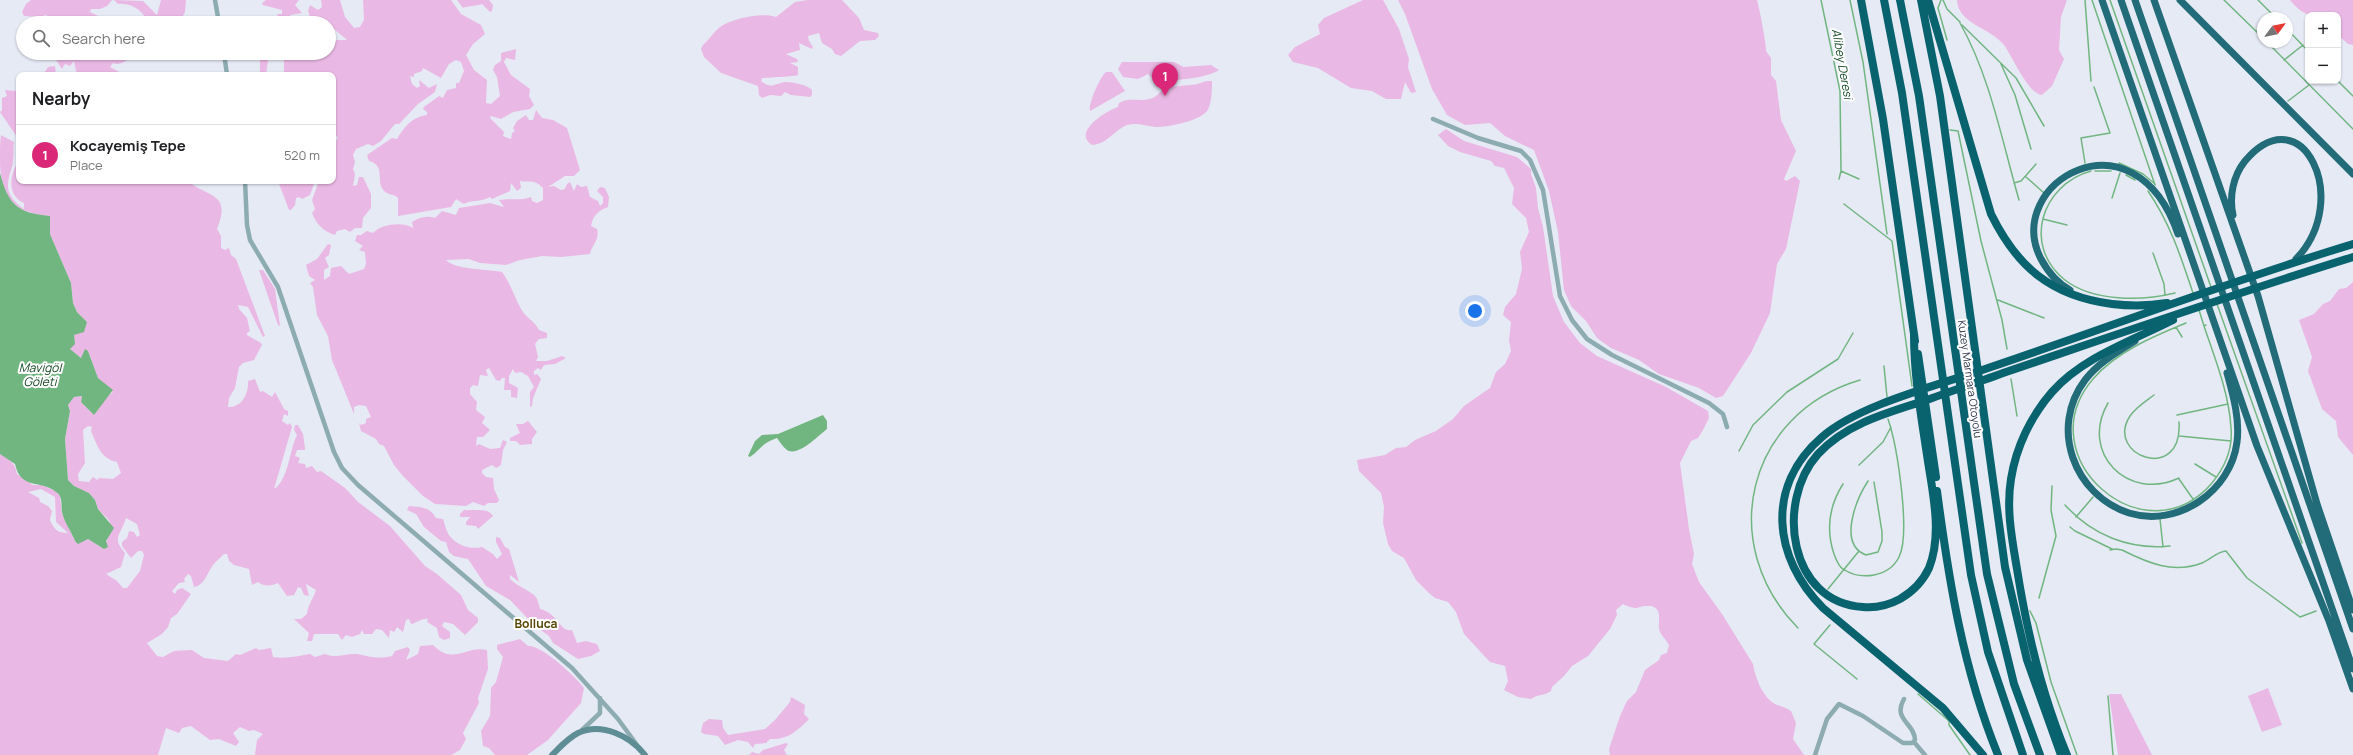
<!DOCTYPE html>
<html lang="en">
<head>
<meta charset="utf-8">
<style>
	body { margin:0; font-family:Manrope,sans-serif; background:#f6f6f6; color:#202124 }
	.controls { position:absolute; right:12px; top:12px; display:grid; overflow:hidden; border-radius:8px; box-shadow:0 1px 3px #0004 }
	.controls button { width:36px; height:36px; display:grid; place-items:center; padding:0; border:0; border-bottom:1px solid #e0e0e0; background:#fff; color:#202124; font:20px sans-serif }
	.compass { position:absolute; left:2257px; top:12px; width:36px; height:36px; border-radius:50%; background:#fff; box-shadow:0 1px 3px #0004; rotate:58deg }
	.you { position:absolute; left:1475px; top:311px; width:14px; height:14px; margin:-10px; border:3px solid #fff; border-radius:50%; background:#1a73e8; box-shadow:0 0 0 6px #1a73e833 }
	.badge { display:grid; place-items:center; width:26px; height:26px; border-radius:50%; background:#db2777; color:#fff; font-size:13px; font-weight:700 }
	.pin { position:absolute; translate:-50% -33px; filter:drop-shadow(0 1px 2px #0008) }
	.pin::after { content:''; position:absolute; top:21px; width:14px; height:12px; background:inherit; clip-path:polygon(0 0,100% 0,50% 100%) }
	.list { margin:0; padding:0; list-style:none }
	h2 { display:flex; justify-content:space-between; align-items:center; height:52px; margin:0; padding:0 16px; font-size:17px }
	h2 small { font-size:13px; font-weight:400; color:#757577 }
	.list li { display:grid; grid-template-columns:26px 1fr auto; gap:12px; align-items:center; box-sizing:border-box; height:60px; padding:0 16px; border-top:1px solid #e0e0e0 }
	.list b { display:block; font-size:15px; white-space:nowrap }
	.list p { margin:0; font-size:13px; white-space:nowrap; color:#757577 }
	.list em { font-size:13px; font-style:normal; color:#757577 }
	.icon { flex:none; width:22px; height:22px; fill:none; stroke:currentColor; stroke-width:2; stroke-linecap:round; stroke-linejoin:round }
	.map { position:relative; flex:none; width:2353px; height:755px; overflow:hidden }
	.search { position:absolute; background:#fff; box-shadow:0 1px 3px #0004; left:16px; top:16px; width:320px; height:44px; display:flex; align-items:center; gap:10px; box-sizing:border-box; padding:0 14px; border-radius:22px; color:#757577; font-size:15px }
	.panel { position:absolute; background:#fff; box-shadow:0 1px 3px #0004; left:16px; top:72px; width:320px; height:112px; border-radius:8px }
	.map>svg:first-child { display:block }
</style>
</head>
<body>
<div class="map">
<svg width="2353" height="755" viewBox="0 0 2353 755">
	<rect width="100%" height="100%" fill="#e6eaf5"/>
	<!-- green -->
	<path fill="#eab8e4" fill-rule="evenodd" d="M31,0H112L107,6L100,9H91L90,12L98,16L96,17H83L80,20L53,19L46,15L39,17L24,16L22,12L26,4Z
		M114,0L143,1L157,15L161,0H186L185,12L179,23H148C144,11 131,2 118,4Z
		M266,0H299L295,5L302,13L290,15L292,23H283L277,14H282V10L263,5L262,3Z
		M321,0H340L345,17L354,28L360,27L364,20L363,0H451L461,14L481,25L485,34L473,44L466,55L474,70L487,80L486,103L491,104L500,96L497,77L493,70L495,65L501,61V53L516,49L515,60L506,58L504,62L511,75L530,89L529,96L534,105L530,109L513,112L501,119L491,116L490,118L504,132L503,136L511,139L512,133L515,131L513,128L517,121L526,115L529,120H533L536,110L542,118L553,120L567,128L580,170L574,176H565L548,187L554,186L561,190L565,189L567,184L570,182L574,191L577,184L581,187L587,186L590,197L598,201L600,206L603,203V197L597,191L600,187L605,188L609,197L608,207C598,211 593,215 591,226L597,229C600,240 592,244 590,254L562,257L542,256L520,260L506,265L480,263L469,259L446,260C455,270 488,269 502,272C511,284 514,296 521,309C526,318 534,320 539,330L547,333V338L539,339L535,344L538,357L536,361H547L562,356L566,358L555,364L544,365L541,370L538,368L534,371V375L537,374L541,379L533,398L532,406L530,407V392L534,387L528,376L521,372L515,373L513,369L509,376V383L518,388L517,398L511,397V390H504L505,378H502L500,381L496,380L489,368L486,370L488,376L480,375L478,386L473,385L470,388V394L477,402L476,410L485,417L482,423L490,430L483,437H477L476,446L479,444L490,449L500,448L503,440L507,442L503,450L501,465L496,468L492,465L482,470V473L486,477L493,478L494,489L499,500L497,503H488L484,506L473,502L466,506L435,504L423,496L402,475L394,465L384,446L379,444L376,439L361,431L359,423L361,425L366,423V419L371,417L366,406L359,405L354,407V414L332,360L328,336L317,315L313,287L310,283L315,280L309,276L306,265L317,259L328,244L331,245L329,255L325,258L329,267L324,270V280L330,276L331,268L341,266L349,274L364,269L366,264L365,252L359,250L363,246L355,241L357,235H361L367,231L373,233C380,224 404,221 413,228L412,222C418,218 427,215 435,218L442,211L456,215L459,208L490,203L504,207L499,200C511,198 520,201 531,197L532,201L537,203L543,200V188C533,178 530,183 520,181L521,188L517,191L511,183L510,191L492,199L490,197C479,203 472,199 464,204L456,199L451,207L398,216V198C394,193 386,196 382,188C377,180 385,165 369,161L367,155L392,138L397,139C404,127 412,117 427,115V112L423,109L424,107L439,96L443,98L447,90L456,88V83H459L464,71L461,62L456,60L449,64L441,78L423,68L422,71L414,74V77L410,76L412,84L417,88L420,86L419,80L429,88L437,84L435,92L418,104L399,124H395L381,141L373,146L368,144L356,149L353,155L355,162L353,169L355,174L353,186L357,185L359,177H363L371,194V208L363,218L362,228H355L350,232L345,229L337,231L335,235C323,231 317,225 312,213L315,209L312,200L319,181H333V148L338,137L333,135V75H284V53H329V43L337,40H347L334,29L329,33V23H319L322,18L316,21L311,19L308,11L310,5L318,10L322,7Z
		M457,0H489L493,5L492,11L490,12L482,4C480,5 464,7 463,8Z
		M808,0H842L859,18L864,30L878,33L879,36L875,40L860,41L841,56L835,54L832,49L822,43L819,33L808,36L809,41L813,47L812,49L799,43L800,50L786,54L797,59L798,62L790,63L798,67V75C796,76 766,78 762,78L761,81C771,90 775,83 786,82C793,82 808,85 812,90V95L810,97L791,95L785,92L781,96L770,95L762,98L759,95L758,86L721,73L704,57L701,49L703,45C708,41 712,34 718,29C728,19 763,12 776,17L795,2Z
		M1363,0H1383L1399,29L1409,59L1408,67L1416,92L1411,93L1405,82L1401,99H1386L1372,91L1351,88L1318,68L1293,62L1288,55L1295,47L1320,34L1318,25L1324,18Z
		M1398,0H1757C1759,6 1767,48 1766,51L1771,58V75L1776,81L1781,120L1796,151L1784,179L1786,181L1795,176L1800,181L1786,249L1777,264L1770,313L1751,353L1723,396L1716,398L1699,388L1659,374L1639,360L1611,348L1597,338L1586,321L1571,306L1564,290L1558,232L1549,191L1534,150L1505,136L1490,123L1465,125L1447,115L1432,89L1405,14Z
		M1957,0H2067L2061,17L2059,50L2064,59L2052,86L2042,95C2029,95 2012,56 2004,45C1991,28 1958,24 1957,0Z
		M2290,0H2353V45L2348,44L2338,35V15C2314,15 2306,20 2290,0Z
		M55,53H130V58C125,61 120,66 113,63L110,67L123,74L127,73L128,75H79L76,71L74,61L70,66L65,64L62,69L56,60L59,54Z
		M260,53H269L266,75H260Z
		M1122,62H1174L1184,67L1211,65L1219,70C1203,80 1177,78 1158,84L1148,74L1138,79L1123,77L1118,69Z
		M55,66L56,75H43L48,67Z
		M1106,72H1112L1125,91L1090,111C1088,104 1100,77 1106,72Z
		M1206,81H1212C1212,89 1212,104 1207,111C1199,121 1169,127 1156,127C1145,126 1132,121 1123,127C1111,134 1106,144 1092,145C1072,133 1105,111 1118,107L1119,103C1131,97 1138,102 1149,99C1157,98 1158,92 1164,90C1177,83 1192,88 1206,81Z
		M19,88V140L0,112L2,110V98L7,96L5,90L15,91Z
		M1446,129L1464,141L1517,157L1531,169V174L1536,188L1538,208L1543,227L1553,296L1564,322L1580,343L1597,356L1666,387L1708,411L1709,418L1703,430L1698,438L1691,441L1680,463L1689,529L1694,554L1692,564L1699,582L1722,614L1753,664C1755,677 1763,699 1777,705C1781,706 1786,708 1791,711L1796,723L1793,739L1804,755H1610L1609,749L1620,716L1627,701L1636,692L1645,670L1659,660L1661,655L1667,653L1669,645C1666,640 1660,634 1659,629C1658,620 1663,608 1650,606C1636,605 1639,612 1623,604L1616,610L1617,615L1610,629L1588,656L1572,666L1564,676L1552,687L1551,691C1544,696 1538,694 1531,699L1518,697L1504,690L1508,681L1505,666L1490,662L1464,634L1456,612L1448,602L1435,598L1430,594L1416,580L1404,558L1392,551L1388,544L1383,523L1384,507L1381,493L1359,471L1357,460L1385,455L1396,448L1406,447L1415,440L1436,431L1453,419L1464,406L1490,388L1496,372L1505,364L1511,351L1509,340L1511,322L1503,315L1505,307L1516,294L1522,269L1520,252L1529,232L1526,218L1512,204L1514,188L1504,168L1495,166L1491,161L1460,152L1448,146L1438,135Z
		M1,135L14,142C13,149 14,155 13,161C13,166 10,172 9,177C5,192 12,200 24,209V203C7,196 9,174 19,161L17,149L19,148V181H162L165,184L169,181H188C208,198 232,192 217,229L221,236V248L225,250L229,248L231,255L236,259L265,336L263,337L248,307L238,305L239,309L247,318L250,331L247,333V335L261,343L262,345L254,360L243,363L239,367L235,388L229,398L228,407C242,408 249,393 248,381L255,379L260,392L263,391L272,397L275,392L284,409L288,411V416L284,414L282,421L288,425L290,423L292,427L274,489C289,479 289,451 297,435L294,430L295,425H298L303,434L305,448V450H297L295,456L300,458L298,463L305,464L306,468L312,466L317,472L321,471L345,488L358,502L390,526L425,566L437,574L461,595L468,610L478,618V622L465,635L453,624L444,622L442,626L450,632V638L444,640L439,637L437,628L427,622L428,619C421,618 418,623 411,624L409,619L406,620L403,632L397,627L394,632L390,630L389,638L382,630L376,629L372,634H364L362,630L360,634L352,637L346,635L342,640L338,634H314L312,641H307L309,633L294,619H301L307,614C308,604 313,600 316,590L306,584L309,596L304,595L301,588L298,587L294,595L287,596L278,583C272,586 264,587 258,582L252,585L249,569L234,565L229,561L227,554H224C221,557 216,561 213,565C207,573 205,585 194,587L191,576L188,574L184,579L185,582L179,583L172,591L175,594L177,590L182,588L191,594L177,614L171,618L168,627L162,634L147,643L157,656L163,657L174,651L192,650L204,658L228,661L236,654L240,655L256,648L259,650L271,648L273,657C285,659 298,656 310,654L315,657L325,654C336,659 346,653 357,654C370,657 379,659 392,656L395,651L408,647L410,650L406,660L418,654L420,646L433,645C454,666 465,645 487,650L488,669L478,698L479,703L463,733L466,739L460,750L451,755H255L257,740L263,734L254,730L249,731L240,727L233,733L239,742L236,746L219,739L210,740L191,726L182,728L179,733L166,728L158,755H0V454C10,459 15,463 17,474L33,485H42L56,491L60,496L62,514L75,541L88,539L104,549L111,527L109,520L98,509L95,500L89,493L74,486L68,480L65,439L70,411L68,405L74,397L82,396L81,402L94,415L104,399L113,392L98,378L88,351L81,358L70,349L74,335L87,322L77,312L73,303L71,283L50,234V216C12,213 0,196 0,159C0,152 0,141 1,135ZM88,426L92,427L91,431C97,445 101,459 117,462L121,473L113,479L99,478L97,480L93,477L89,482L79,481L78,474L85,463L83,430ZM41,489L55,497L56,522L68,533C57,533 54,529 50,520L52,511L48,506L40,502L39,498L28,492ZM126,518L137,524L140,535L137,537L134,532L129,531L127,538L122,542V546L131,558L138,551H142L144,555L140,571L127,588H123L117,581L106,574L121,567L125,553C111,537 121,535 126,518Z
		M315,181L310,195L302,199L299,197L296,198L295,205L291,210H289L278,181Z
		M259,270H263L275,289L280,326L278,325Z
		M2353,282V455L2338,437L2336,421L2322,409L2308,371L2312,357L2299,320L2314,314L2323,304L2330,301L2339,289L2346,288Z
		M528,421L537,432L532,439V444L520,445L516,441H510V438L520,433L516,424H523Z
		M409,506C421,507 430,507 436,518L443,519C445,524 446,531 449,535C456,545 470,550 482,547L493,554L497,559L502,554L496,542V537L500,538L505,547L509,549L519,582L510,575V579C517,586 531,591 536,597C538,600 539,606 540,609C558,613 560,633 572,630L577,643L586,641L597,644L600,651L591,656L578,659L553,643L549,636L534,625L510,600L486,586L468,559L454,556L449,552L446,542L441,541L424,527L416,514L407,510Z
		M464,510C473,511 488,507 493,516L478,529L476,526L466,525V522L470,517H460V514Z
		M520,639L528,646C542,645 576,677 584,688L581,703L548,740L527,755H495L489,748L483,746L481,731L490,716L491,688L496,682L503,657L497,649V645Z
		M2268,688L2282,725L2262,732L2248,696Z
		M2109,694H2121L2152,755H2118Z
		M791,697L805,705L804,714L809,719C797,731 788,740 770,739L766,743L755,744L753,748L748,742L738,740L725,745L718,736L704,734L701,732L703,723L709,719L722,720L723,728L728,735L765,729L775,720L790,702Z
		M786,743L788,744L784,750L787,755H749L752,752L759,754L763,750Z"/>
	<!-- water -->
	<path fill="#71b680" d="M0,173C8,204 17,213 50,216V234L71,283L73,303L77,312L87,322L84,332L74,335L75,344L70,349L81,358L85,349L88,351L98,378L113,390L94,415L81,402L82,396L74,397L68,405L70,411L65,439L68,480L74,486L89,493L95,500L98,509L114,528L106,541L108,547L104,549L88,539L78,544L75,541C71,531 64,522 62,512C61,505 63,496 56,492C41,479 21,491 15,464L0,454Z
		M823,415L827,421V429C818,436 798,457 787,450C783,447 780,442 777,438C762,443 761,449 750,457L748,456L755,441L762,435L778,434Z"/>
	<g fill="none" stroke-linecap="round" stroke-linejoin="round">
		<!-- stream -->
		<path stroke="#71b680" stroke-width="1.5" d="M1821,0L1840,91L1841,171L1839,179
			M1850,0L1863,62L1887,234
			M1941,0L1938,8L1947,40
			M1943,0L1947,9L1960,22
			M2085,0L2091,81
			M2092,0L2155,185
			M2110,0L2211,287
			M2224,0L2263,38
			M2258,0L2276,18
			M1960,23C1990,76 2002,141 2019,200
			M1962,25L2016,78L2044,126
			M2287,29L2308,51
			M2267,42L2353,129
			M2284,60L2303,45
			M2001,64L2015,95L2031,149
			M2338,81L2353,96
			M2288,101L2309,85
			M1950,130L1958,131L1981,241L2002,320L2007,349
			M2085,163L2081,138L2110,133L2094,87
			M2119,163L2143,174L2155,184
			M1841,171L1859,179
			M2091,171C2041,185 2022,246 2065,280C2093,302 2142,301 2175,293
			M2095,171H2111
			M2126,175L2135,180
			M2026,177L2044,193
			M2014,183L2021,181L2036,164
			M2148,191C2170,223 2181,257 2193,293
			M2112,198L2120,173
			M1844,204L1892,241L1912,386
			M2043,219L2067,225
			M2153,253L2164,284L2165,295
			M1998,300L2044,318
			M2217,304L2302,543
			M2199,310L2204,326L2206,325
			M2186,323C2154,336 2116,352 2093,379C2026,457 2145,561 2212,483C2225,467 2233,449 2231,428C2229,393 2215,359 2204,326
			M2176,327L2182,337
			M1884,366L1887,397
			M2011,379L2017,416
			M2154,395C2146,401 2136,407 2130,416C2104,456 2183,484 2179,422
			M2108,403C2079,453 2128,502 2179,478
			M2177,415L2228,404
			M2179,436L2231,441
			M1739,451L1753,425L1787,392L1838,359L1853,333
			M2195,464L2216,477
			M1859,465L1883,442L1891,427
			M2179,479L2193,499
			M1868,481C1857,498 1837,544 1866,555L1878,552L1882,541V532L1874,482
			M1843,484C1829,506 1826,530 1834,554C1836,559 1838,566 1843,569C1861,581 1889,577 1899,557C1911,533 1897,445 1888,419
			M2065,505C2092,535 2129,550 2170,546
			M2076,517L2093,497
			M2160,519L2163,547
			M2070,527L2075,531L2112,549
			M2110,550L2116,549L2122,550C2148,563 2173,574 2202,563C2210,560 2218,551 2226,551L2247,578L2300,617L2316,611
			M1828,589L1859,551
			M2039,598L2056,536L2051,510L2052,486
			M2030,611L2036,623L2051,682L2077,755
			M1830,625L1814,644L1857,679
			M1798,628C1716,545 1746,414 1860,380
			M1918,694L1949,721V725L1970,755
			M2108,696L2113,755"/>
		<!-- minor -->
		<path stroke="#8dacb1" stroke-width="4.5" d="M215,0L219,23
			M224,53L227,75
			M1433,119L1478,138L1521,151L1530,160L1543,190L1560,296L1572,320L1587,339L1612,355L1709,403L1723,414L1727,427
			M245,181L247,225L250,240L278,287L334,452L342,468L358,485L572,668L618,719L637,745
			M582,730L600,713V698
			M1914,742L1925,755
			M1815,755L1827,719L1839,704L1863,716L1903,743H1912L1915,740C1915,723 1892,720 1904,699"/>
		<!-- secondary -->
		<path stroke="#5e8d95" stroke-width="6" d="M552,755C560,747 568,738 578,733C602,722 630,736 645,755"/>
		<!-- trunk -->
		<path stroke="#216c78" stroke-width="7" d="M2102,0L2257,446L2329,621L2353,689
			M2121,0L2353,669
			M2135,0L2353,629
			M2154,0L2258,296L2317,504L2353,610
			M2180,0L2353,174
			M2233,215C2229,197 2233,176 2245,161C2302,94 2353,200 2296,259
			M2070,290C2057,283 2048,272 2041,259C2002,183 2134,106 2178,234
			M2135,341C2117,352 2098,363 2085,380C2049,428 2074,495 2129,513C2178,528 2231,491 2237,442C2240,419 2233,395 2227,373"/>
		<!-- motorway -->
		<path stroke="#09636f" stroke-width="8" d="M1861,0L1883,119L1915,341
			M1884,0L1902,93L1971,575L1988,652L2023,755
			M1900,0L1919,96L1987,574L2014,684L2040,755
			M1921,0L1940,96L2005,567L2027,660L2061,755
			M1928,0L1991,214C2017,267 2051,296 2112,304C2129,306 2149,306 2167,303
			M1914,335C1914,375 1921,415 1927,455C1932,490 1943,533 1929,568C1923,581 1912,592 1900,599C1889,605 1875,608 1863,607C1789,603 1775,502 1818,454C1846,424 1886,413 1924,401C1951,391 1979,382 2006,372C2121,333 2237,293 2353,257
			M1918,354L1936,477
			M1937,491C1949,582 1963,669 1998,755
			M1983,755L1943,708L1823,608C1773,558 1765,486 1822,437C1859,404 1943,384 1991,367C2112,326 2231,281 2353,244
			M2067,755C2042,695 2027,633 2017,569C2012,539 2006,509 2011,479C2016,447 2031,416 2052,392C2083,357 2132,341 2173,320"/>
	</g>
	<g text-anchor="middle" stroke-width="4" stroke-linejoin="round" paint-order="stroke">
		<!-- street labels -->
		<g font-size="11" fill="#2e354a" stroke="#fff">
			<text transform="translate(1970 379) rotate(82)" y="4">Kuzey Marmara Otoyolu</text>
		</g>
		<!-- water labels -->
		<g font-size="12" font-style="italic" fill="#174a26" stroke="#fff">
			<text transform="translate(1842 64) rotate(80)" y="4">Alibey Deresi</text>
			<text x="40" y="372">Mavigöl<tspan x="40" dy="14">Göleti</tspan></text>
		</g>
		<!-- neighbourhood labels -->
		<g font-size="12" font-weight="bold" fill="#574402" stroke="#fff">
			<text x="536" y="628">Bolluca</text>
		</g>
	</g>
</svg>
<div class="controls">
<button>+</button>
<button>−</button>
</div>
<svg class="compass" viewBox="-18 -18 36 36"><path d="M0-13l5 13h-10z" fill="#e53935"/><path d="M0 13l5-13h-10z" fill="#757577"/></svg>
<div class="you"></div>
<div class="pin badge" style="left:1165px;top:96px">1</div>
<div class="search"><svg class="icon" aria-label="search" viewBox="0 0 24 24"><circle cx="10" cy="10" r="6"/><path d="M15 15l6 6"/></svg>Search here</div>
<section class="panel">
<h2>Nearby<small></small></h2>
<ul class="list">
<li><span class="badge">1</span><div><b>Kocayemiş Tepe</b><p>Place</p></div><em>520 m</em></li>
</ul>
</section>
</div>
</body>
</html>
